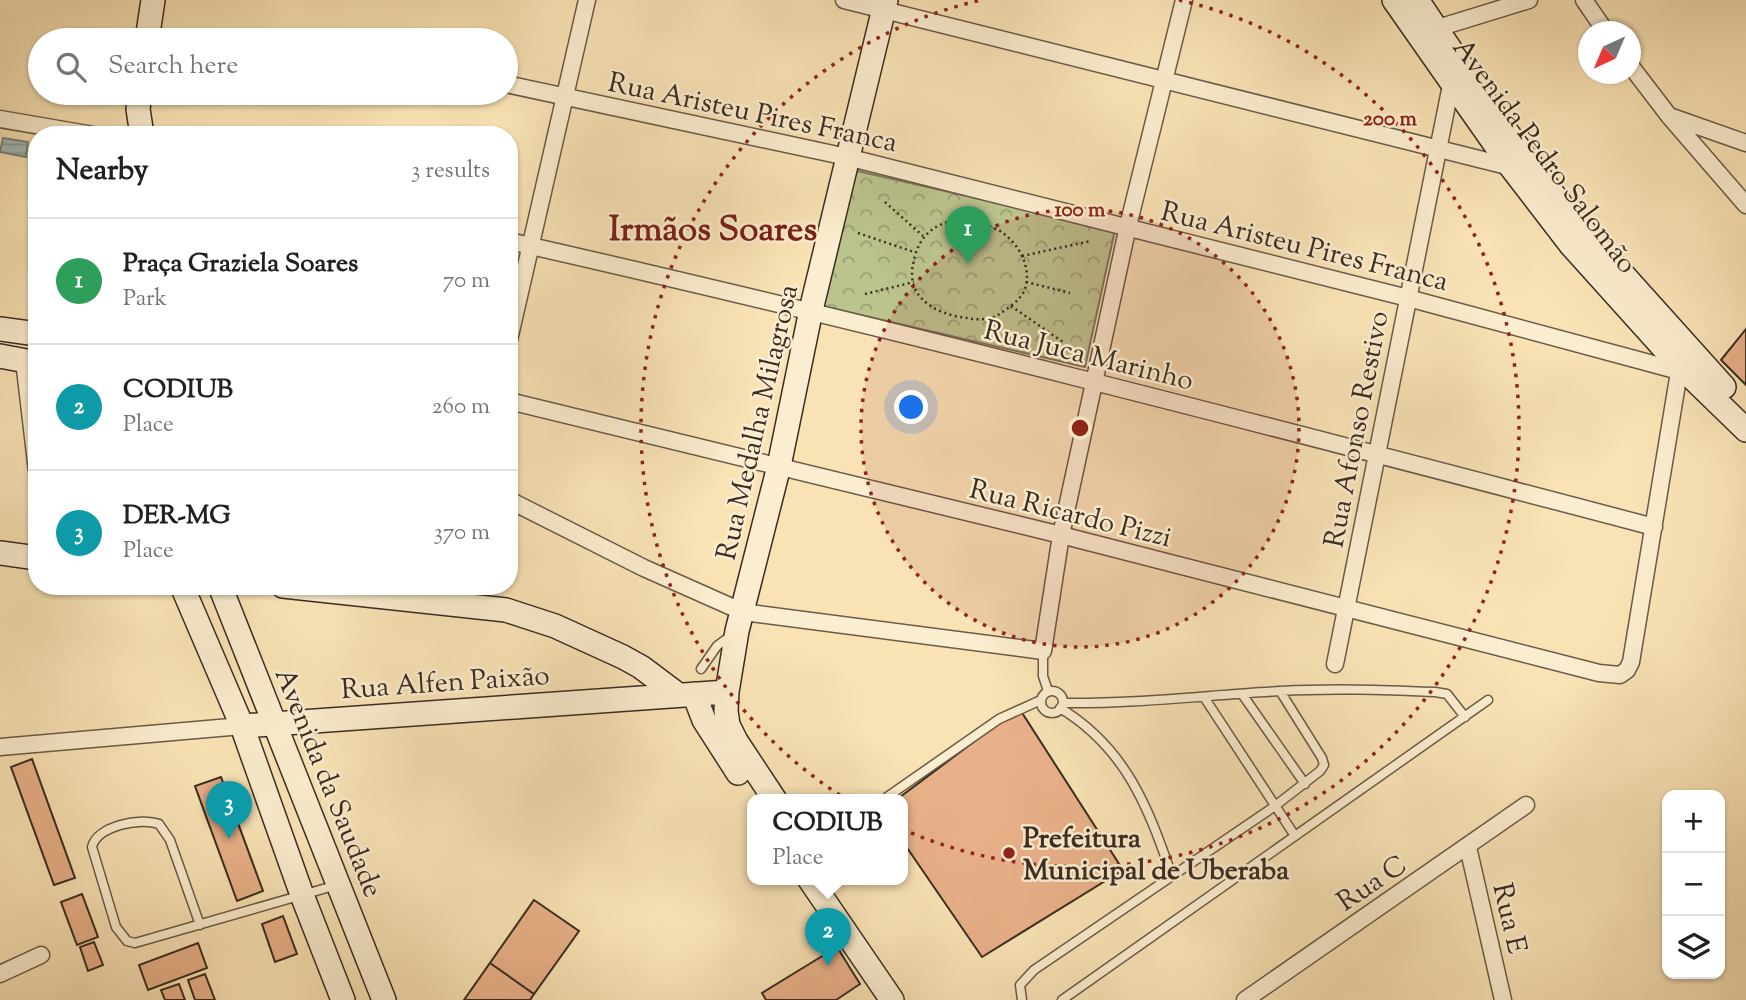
<!DOCTYPE html>
<html lang="en">
<head>
<meta charset="utf-8">
<style>
	body { margin:0; font-family:"Sorts Mill Goudy",serif; background:#f2f2f2; color:#202124 }
	.controls { position:absolute; right:21px; bottom:21px; display:grid; overflow:hidden; border-radius:14px; box-shadow:0 2px 5px #0004 }
	.controls button { width:63px; height:63px; display:grid; place-items:center; padding:0; border:0; border-bottom:2px solid #e0e0e0; background:#fff; color:#202124; font:35px sans-serif }
	.compass { position:absolute; left:1578px; top:21px; width:63px; height:63px; border-radius:50%; background:#fff; box-shadow:0 2px 5px #0004; rotate:224deg }
	.you { position:absolute; left:912px; top:408px; width:24px; height:24px; margin:-18px; border:5px solid #fff; border-radius:50%; background:#1a73e8; box-shadow:0 0 0 10px #1a73e833 }
	.badge { display:grid; place-items:center; width:46px; height:46px; border-radius:50%; background:#8f2418; color:#fff; font-size:23px; font-weight:700 }
	.pin { position:absolute; translate:-50% -58px; filter:drop-shadow(0 2px 4px #0008) }
	.pin::after { content:''; position:absolute; top:37px; width:24px; height:21px; background:inherit; clip-path:polygon(0 0,100% 0,50% 100%) }
	.popup { position:absolute; left:747px; top:794px; width:161px; height:91px; box-sizing:border-box; display:grid; place-content:center; border-radius:14px; background:#fff; filter:drop-shadow(0 2px 5px #0005); font-size:23px; white-space:nowrap; color:#757577 }
	.popup b { font-size:26px; color:#202124 }
	.popup::after { content:''; position:absolute; left:50%; top:100%; margin-left:-14px; border:14px solid transparent; border-top-color:#fff }
	.list { margin:0; padding:0; list-style:none }
	h2 { display:flex; justify-content:space-between; align-items:center; height:91px; margin:0; padding:0 28px; font-size:30px }
	h2 small { font-size:23px; font-weight:400; color:#757577 }
	.list li { display:grid; grid-template-columns:46px 1fr auto; gap:21px; align-items:center; box-sizing:border-box; height:126px; padding:0 28px; border-top:2px solid #e0e0e0 }
	.list b { display:block; font-size:26px; white-space:nowrap }
	.list p { margin:0; font-size:23px; white-space:nowrap; color:#757577 }
	.list em { font-size:23px; font-style:normal; color:#757577 }
	.icon { flex:none; width:38px; height:38px; fill:none; stroke:currentColor; stroke-width:2; stroke-linecap:round; stroke-linejoin:round }
	.map { position:relative; flex:none; width:1746px; height:1000px; overflow:hidden }
	.search { position:absolute; background:#fff; box-shadow:0 2px 5px #0004; left:28px; top:28px; width:490px; height:77px; display:flex; align-items:center; gap:18px; box-sizing:border-box; padding:0 24px; border-radius:38px; color:#757577; font-size:26px }
	.panel { position:absolute; background:#fff; box-shadow:0 2px 5px #0004; left:28px; top:126px; width:490px; height:469px; border-radius:28px }
	.map>svg:first-child { display:block }
</style>
</head>
<body>
<div class="map">
<svg width="1746" height="1000" viewBox="0 0 1746 1000">
	<defs>
		<pattern id="park-crowns" width="20" height="18" patternUnits="userSpaceOnUse" patternTransform="scale(1.75)"><rect width="20" height="18" fill="#bcc48e"/><path d="M2 6a3 3 0 1 1 6 0M12 15a3 3 0 1 1 6 0" fill="none" stroke="#9a9f74"/></pattern>
		<pattern id="water-rules" width="6" height="5" patternUnits="userSpaceOnUse" patternTransform="scale(1.75)"><rect width="6" height="5" fill="#a3bbb9"/><path d="M0 2.5h6" fill="none" stroke="#869896"/></pattern>
	</defs>
	<rect width="100%" height="100%" fill="#f9e3b5"/>
	<filter id="stains"><feTurbulence type="fractalNoise" baseFrequency=".00286" numOctaves="4"/><feColorMatrix values="0 0 0 0 .2 0 0 0 0 .09 0 0 0 0 .02 0 0 0 .5 -.17"/></filter>
	<radialGradient id="worn" r=".72"><stop offset=".6" stop-color="#630" stop-opacity="0"/><stop offset="1" stop-color="#630" stop-opacity=".3"/></radialGradient>
	<!-- park -->
	<path fill="url(#park-crowns)" stroke="#7b7858" stroke-width="2" d="M849,169L1115,230L1085,367L818,305Z"/>
	<!-- water -->
	<path fill="url(#water-rules)" stroke="#79827d" stroke-width="2" d="M3,138L28,142L26,157L0,152Z"/>
	<!-- building -->
	<path fill="#e9b189" stroke="#3a2c22" stroke-width="2" d="M1746,329V385L1721,360Z
		M1019,708L1123,870L982,957L903,842V800H896Z
		M32,759L75,878L54,885L11,767Z
		M221,777L263,891L237,901L195,786Z
		M82,894L98,937L77,945L61,902Z
		M534,900L579,931L534,994L490,963Z
		M283,916L297,954L275,962L262,924Z
		M94,942L103,965L88,971L80,947Z
		M198,943L207,968L148,990L139,965Z
		M837,947L860,984L836,1000H766L762,993Z
		M490,963L534,994L530,1000H464Z
		M205,974L215,1000H195L188,980Z
		M179,984L185,1000H165L161,990Z"/>
	<g fill="none" stroke-linecap="round" stroke-linejoin="round">
		<defs>
			<path id="lane" d="M1043,651V676L1048,691
				M701,669L717,646L732,635
				M1041 702a11 11 0 1 1 22 0a11 11 0 1 1-22 0Z
				M1242,694L1305,784
				M1204,697L1295,836
				M1063,703C1136,704 1208,695 1281,691C1332,688 1384,690 1435,692L1447,694L1465,717
				M1060,708C1126,748 1148,807 1172,876
				M887,797L999,719L1041,700
				M200,925L170,840L159,824C140,817 97,826 92,847L116,927L127,941L135,943L337,885
				M1022,1000L1020,985L1034,970L1275,806L1320,771L1324,765L1322,758L1280,691
				M1062,1000L1488,700"/>
			<path id="street" d="M844,0L1511,167
				M1584,0L1606,32
				M1428,31L1529,0
				M1630,65L1669,116L1746,205
				M506,84L847,157L1408,298L1679,371
				M1672,117L1746,143
				M0,119L93,135
				M509,241C893,328 1274,427 1654,527
				M509,340L587,0
				M24,361L37,471
				M509,401L1061,535L1599,673L1620,675L1627,670L1631,662L1680,366
				M509,500L644,568L743,612L1043,651L1061,535L1128,226L1184,0
				M1335,664L1452,80
				M0,747L242,726
				M1468,847L1503,1000
				M0,974L41,955
				M1245,1000L1526,805"/>
			<path id="secondary" d="M1394,0L1511,167L1571,245L1680,366L1746,430
				M1417,0L1497,119L1565,210L1724,387
				M147,40L153,0
				M140,93L138,109L142,135
				M0,329L37,334
				M0,356L37,363
				M0,553L37,558
				M182,586L242,726L302,895L343,1000
				M220,586L384,1000
				M283,586L506,610L555,626L623,657L641,667L677,694
				M694,694L704,720L738,773
				M242,726L727,692
				M775,800L736,741L728,725L726,711L727,692L737,631L779,466L811,310L886,0
				M810,880L892,1000"/>
		</defs>
		<!-- lane casing -->
		<use href="#lane" stroke="#6a5a47" stroke-width="11"/>
		<!-- street casing -->
		<use href="#street" stroke="#6a5a47" stroke-width="19"/>
		<!-- secondary casing -->
		<use href="#secondary" stroke="#3a2c22" stroke-width="26"/>
		<!-- path -->
		<path stroke="#3a2c22" stroke-width="2.5" stroke-dasharray="2 3.5" stroke-linecap="butt" d="M885,202L923,236
			M957,220C969,222 983,222 994,228C1015,237 1033,265 1025,289C1021,300 1007,309 998,315C989,320 977,320 967,318C948,316 926,308 916,291C912,285 911,272 913,265C917,239 931,224 957,220Z
			M858,233L914,252
			M1022,256L1091,241
			M1026,282L1070,293
			M865,294L914,282
			M1011,306L1063,342"/>
		<!-- lane -->
		<use href="#lane" stroke="#fbedcf" stroke-width="8"/>
		<!-- street -->
		<use href="#street" stroke="#fbedcf" stroke-width="16"/>
		<!-- secondary -->
		<use href="#secondary" stroke="#fbedcf" stroke-width="23"/>
	</g>
	<!-- distance rings -->
	<circle cx="1080" cy="428" r="219" fill="#8f2418" fill-opacity=".12"/>
	<g fill="none" stroke="#8f2418" stroke-width="3.5" stroke-dasharray="3.5 7">
		<circle cx="1080" cy="428" r="219"/>
		<path d="M1179 0A439 439 0 1 1 981 0"/>
	</g>
	<!-- markers -->
	<circle fill="#8f2418" stroke="#fbedcf" stroke-width="2.5" cx="1009" cy="853" r="7"/>
	<g text-anchor="middle" stroke-width="5" stroke-linejoin="round" paint-order="stroke">
		<!-- street labels -->
		<g font-size="28" fill="#3a2c22" stroke="#fbedcf">
			<text transform="translate(753 111) rotate(12)" y="10">Rua Aristeu Pires Franca</text>
			<text transform="translate(1546 155) rotate(53)" y="10">Avenida Pedro Salomão</text>
			<text transform="translate(1305 245) rotate(14)" y="10">Rua Aristeu Pires Franca</text>
			<text transform="translate(1089 354) rotate(14)" y="10">Rua Juca Marinho</text>
			<text transform="translate(756 422) rotate(-77)" y="10">Rua Medalha Milagrosa</text>
			<text transform="translate(1355 429) rotate(-79)" y="10">Rua Afonso Restivo</text>
			<text transform="translate(1071 512) rotate(14)" y="10">Rua Ricardo Pizzi</text>
			<text transform="translate(445 681) rotate(-4)" y="10">Rua Alfen Paixão</text>
			<text transform="translate(330 782) rotate(68)" y="10">Avenida da Saudade</text>
			<text transform="translate(1371 882) rotate(-34)" y="10">Rua C</text>
			<text transform="translate(1511 918) rotate(77)" y="10">Rua E</text>
		</g>
		<!-- poi labels -->
		<g font-size="28" font-weight="bold" fill="#3a2c22" stroke="#fbedcf" text-anchor="start">
			<text x="1023" y="847">Prefeitura<tspan x="1023" dy="32">Municipal de Uberaba</tspan></text>
		</g>
		<!-- district labels -->
		<g font-size="35" font-weight="bold" fill="#7a1f14" stroke="#fbedcf">
			<text x="713" y="240">Irmãos Soares</text>
		</g>
	</g>
	<circle cx="1080" cy="428" r="10" fill="#8f2418" stroke="#fbedcf" stroke-width="3.5"/>
	<g font-size="21" text-anchor="middle" font-weight="bold" fill="#8f2418" stroke="#fbedcf" stroke-width="5" stroke-linejoin="round" paint-order="stroke">
		<text x="1390" y="125">200 m</text>
		<text x="1080" y="216">100 m</text>
	</g>
	<rect width="100%" height="100%" filter="url(#stains)"/>
	<rect width="100%" height="100%" fill="url(#worn)"/>
</svg>
<div class="controls">
<button>+</button>
<button>−</button>
<button><svg class="icon" aria-label="layers" viewBox="0 0 24 24"><path d="M12 4l9 5-9 5-9-5zM3 14l9 5 9-5"/></svg></button>
</div>
<svg class="compass" viewBox="-18 -18 36 36"><path d="M0-13l5 13h-10z" fill="#e53935"/><path d="M0 13l5-13h-10z" fill="#757577"/></svg>
<div class="you"></div>
<div class="pin badge" style="left:968px;top:264px;background:#2e9e5b">1</div>
<div class="pin badge" style="left:828px;top:966px;background:#0f9aa8">2</div>
<div class="popup"><b>CODIUB</b>Place</div>
<div class="pin badge" style="left:229px;top:839px;background:#0f9aa8">3</div>
<div class="search"><svg class="icon" aria-label="search" viewBox="0 0 24 24"><circle cx="10" cy="10" r="6"/><path d="M15 15l6 6"/></svg>Search here</div>
<section class="panel">
<h2>Nearby<small>3 results</small></h2>
<ul class="list">
<li><span class="badge" style="background:#2e9e5b">1</span><div><b>Praça Graziela Soares</b><p>Park</p></div><em>70 m</em></li>
<li><span class="badge" style="background:#0f9aa8">2</span><div><b>CODIUB</b><p>Place</p></div><em>260 m</em></li>
<li><span class="badge" style="background:#0f9aa8">3</span><div><b>DER-MG</b><p>Place</p></div><em>370 m</em></li>
</ul>
</section>
</div>
</body>
</html>
